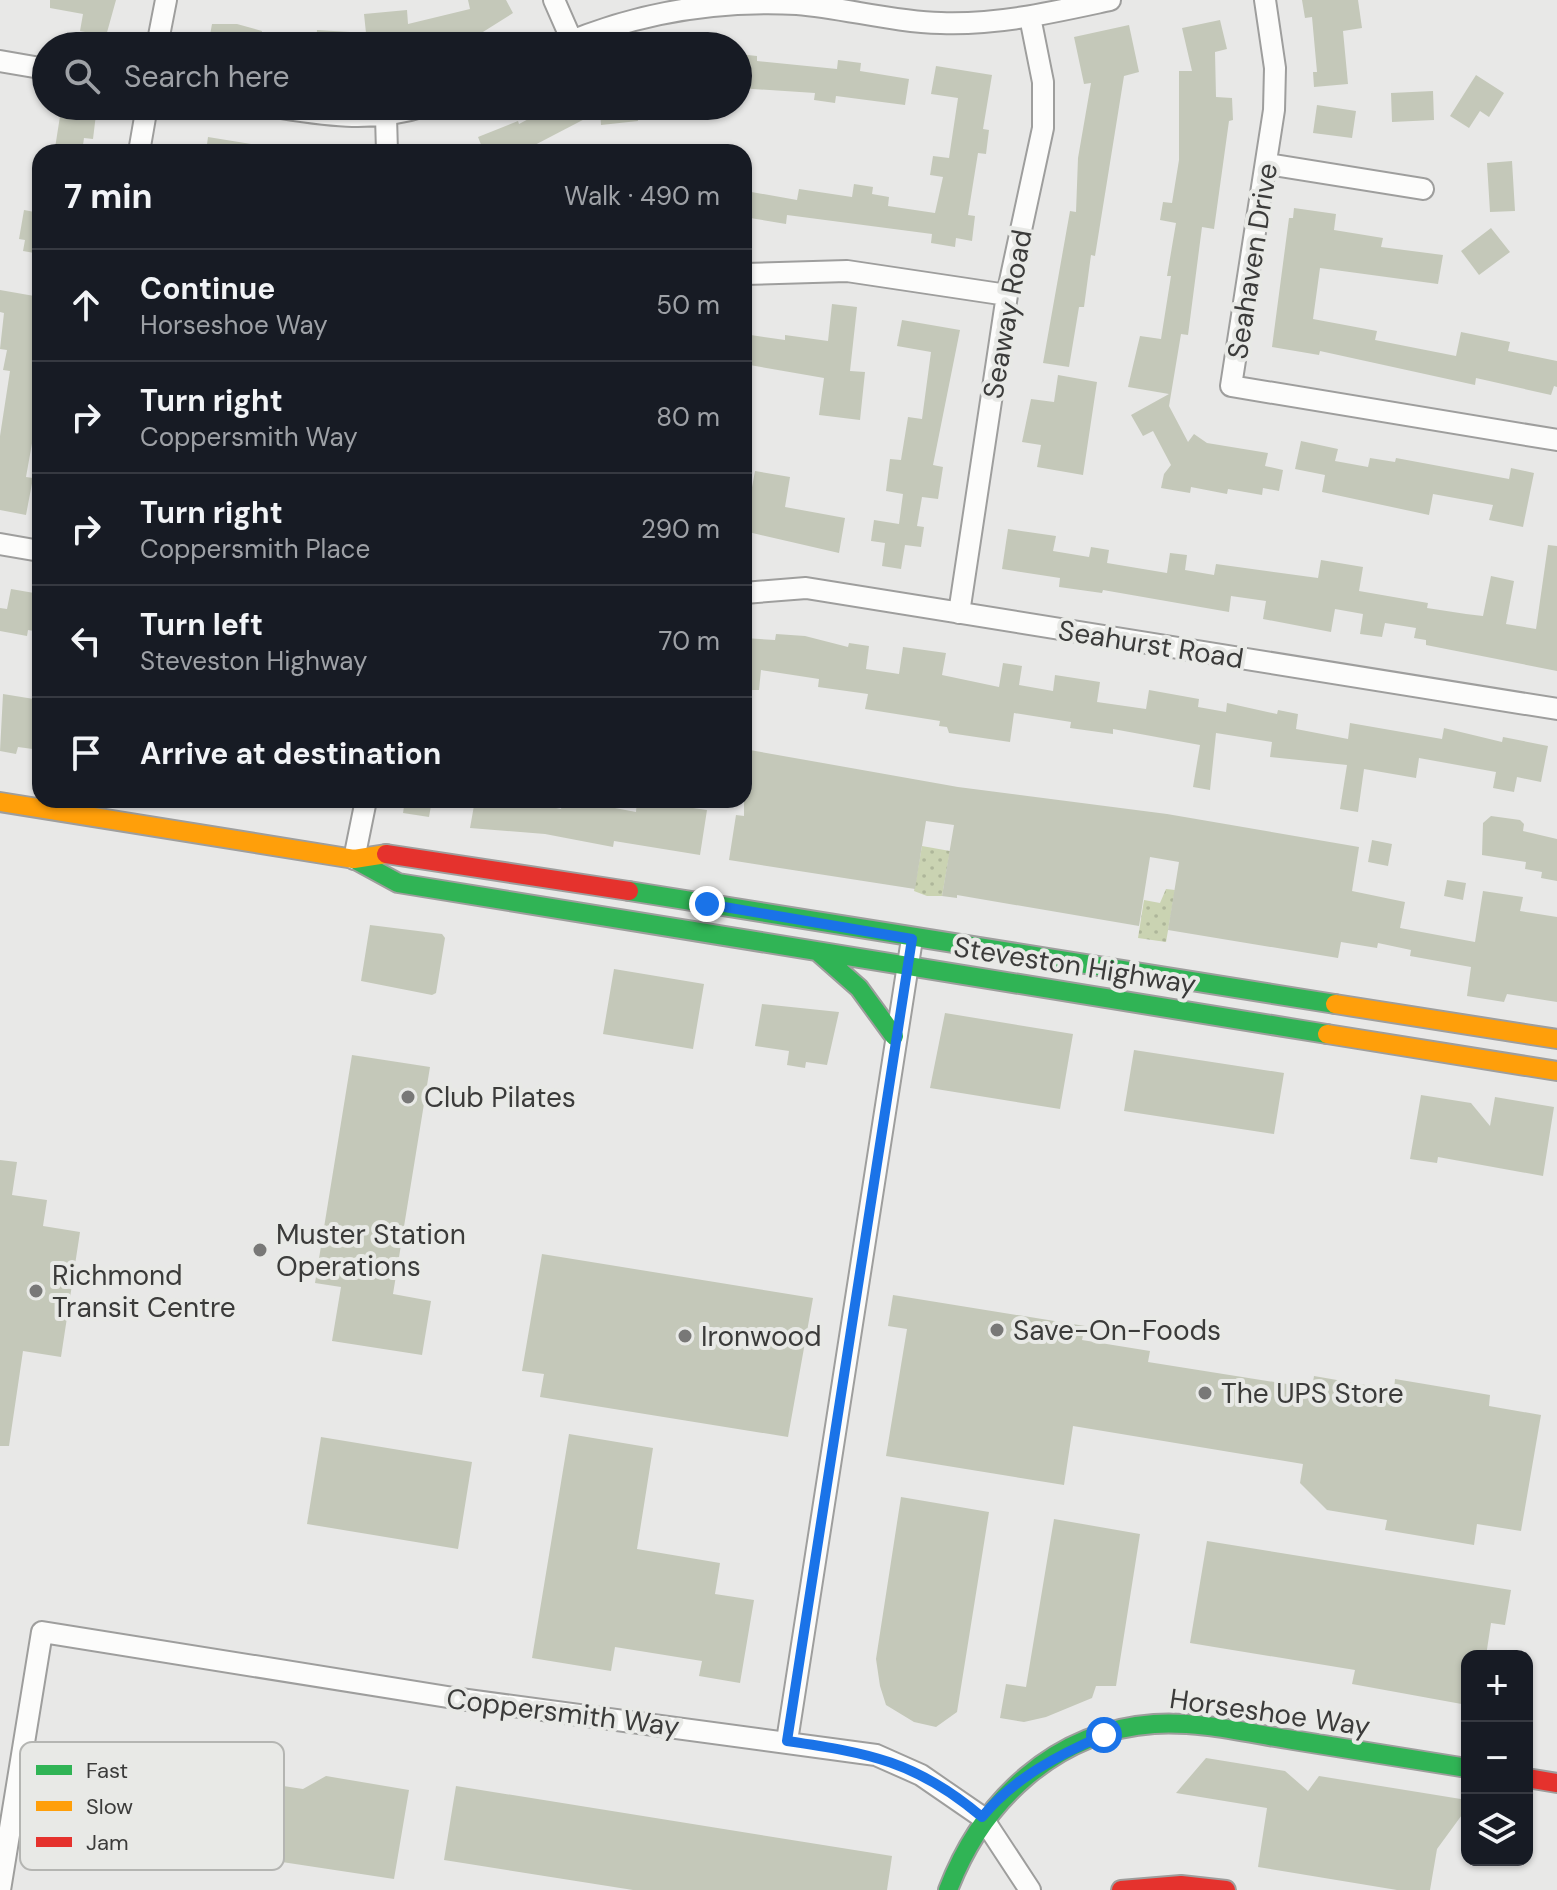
<!DOCTYPE html>
<html lang="en">
<head>
<meta charset="utf-8">
<style>
	body { margin:0; font-family:"DM Sans",sans-serif; background:#242831; color:#f1f3f6 }
	.controls { position:absolute; right:24px; bottom:24px; display:grid; overflow:hidden; border-radius:16px; box-shadow:0 2px 6px #0004 }
	.controls button { width:72px; height:72px; display:grid; place-items:center; padding:0; border:0; border-bottom:2px solid #363941; background:#171b24; color:#f1f3f6; font:40px sans-serif }
	.stop { position:absolute; width:24px; height:24px; margin:-18px; border:6px solid #1a73e8; border-radius:50%; background:#fff }
	.stop.end { background:#1a73e8; border-color:#fff; box-shadow:0 2px 8px #0008 }
	.list { margin:0; padding:0; list-style:none }
	h2 { display:flex; justify-content:space-between; align-items:center; height:104px; margin:0; padding:0 32px; font-size:34px }
	h2 small { font-size:26px; font-weight:400; color:#9ea1a6 }
	.list li { display:grid; grid-template-columns:52px 1fr auto; gap:24px; align-items:center; box-sizing:border-box; height:112px; padding:0 32px; border-top:2px solid #363941 }
	.list b { display:block; font-size:30px; white-space:nowrap }
	.list p { margin:0; font-size:26px; white-space:nowrap; color:#9ea1a6 }
	.list em { font-size:26px; font-style:normal; color:#9ea1a6 }
	.icon { flex:none; width:44px; height:44px; fill:none; stroke:currentColor; stroke-width:2; stroke-linecap:round; stroke-linejoin:round }
	.map { position:relative; flex:none; width:1557px; height:1890px; overflow:hidden }
	.search { position:absolute; background:#171b24; box-shadow:0 2px 6px #0004; left:32px; top:32px; width:720px; height:88px; display:flex; align-items:center; gap:20px; box-sizing:border-box; padding:0 28px; border-radius:44px; color:#9ea1a6; font-size:30px }
	.panel { position:absolute; background:#171b24; box-shadow:0 2px 6px #0004; left:32px; top:144px; width:720px; height:664px; border-radius:24px }
	.map>svg:first-child { display:block }
</style>
</head>
<body>
<div class="map">
<svg width="1557" height="1890" viewBox="0 0 1557 1890">
	<defs>
		<pattern id="grass-dots" width="8" height="8" patternUnits="userSpaceOnUse" patternTransform="scale(2)"><rect width="8" height="8" fill="#cad3b2"/><path d="M2 2h.1M6 6h.1" fill="none" stroke="#aeb69a" stroke-width="1.8" stroke-linecap="round"/></pattern>
	</defs>
	<rect width="100%" height="100%" fill="#e8e8e7"/>
	<!-- grass -->
	<path fill="url(#grass-dots)" d="M922,846L950,851L942,896H927L914,891Z
		M1166,889L1175,890L1166,942L1138,938L1144,900L1160,903Z"/>
	<!-- building -->
	<path fill="#c4c8b9" d="M50,0H116L106,36L80,31L83,14L50,8Z
		M468,0H506L513,13L467,42L449,46H316L317,30L366,33L364,14L407,10L408,24L470,9Z
		M1302,0H1358L1362,28L1343,31L1348,84L1314,87L1313,72H1317L1312,17L1305,18Z
		M1220,20L1227,49L1215,52L1216,97L1232,98L1233,120L1229,121L1214,229L1202,227L1188,335L1181,334L1169,406L1188,442L1194,434L1207,443L1268,453L1265,466L1283,470L1279,491L1263,488L1262,495L1228,489L1227,494L1191,487L1190,493L1161,488L1164,474L1171,465L1153,431L1143,436L1131,415L1169,394L1128,387L1140,336L1161,339L1171,276H1167L1176,223L1160,220L1163,202L1172,203L1179,160V71H1192L1182,28Z
		M212,24H237L262,31L259,46H208Z
		M1129,25L1139,72L1124,76L1095,256L1091,255L1084,307H1079L1069,367L1043,363L1070,211L1076,212L1078,158L1091,83L1084,84L1074,37Z
		M738,54L757,56V61L837,69L838,60L861,63L860,71L909,79L905,105L836,96L835,103L814,100L815,93L738,88Z
		M936,66L992,75L983,129L989,130L986,154L978,153L968,215L975,216L972,241L956,238L955,247L931,243L932,234L787,215L786,224L744,217L746,191L797,200L799,189L852,197L854,184L873,187L872,194L889,197L888,206L935,213L943,177L930,175L933,156L949,158L958,98L931,94Z
		M1476,75L1504,93L1489,117L1480,111L1469,128L1450,116Z
		M1433,91L1434,120L1392,122L1391,93Z
		M1317,105L1356,111L1352,138L1313,133Z
		M72,106H97L93,139L84,138L82,152L55,148L61,110L71,112Z
		M553,106H637L638,121L601,125L600,111L529,148L530,152H484L478,137L518,121L519,124Z
		M208,137L251,144L250,152H206Z
		M1512,161L1515,211L1490,212L1487,163Z
		M1294,208L1336,214L1334,230L1383,238L1381,247L1443,255L1438,284L1320,268L1313,319L1377,331L1375,340L1456,356L1461,332L1510,342L1508,351L1557,361V387L1554,386L1551,395L1476,378L1475,385L1320,351L1319,355L1272,347L1289,218H1293Z
		M24,210L40,213V254L23,251L25,240L19,239Z
		M1491,228L1510,252L1479,275L1461,251Z
		M0,290L40,297V433L34,432L26,477L33,478L26,515L0,510V436L10,371L3,370L7,350L0,349L4,313L0,312Z
		M832,304L857,307L850,371L865,372L860,420L819,415L824,378L744,364V334L785,340V335L828,341Z
		M902,320L960,330L933,465L943,467L938,499L922,497L917,526L924,527L921,547L905,545L901,569L882,566L885,543L871,541L874,520L899,524L903,494L886,491L890,459L901,460L908,417L922,419L931,352L897,346Z
		M1058,375L1097,382L1083,475L1037,467L1041,445L1022,442L1031,399L1054,402Z
		M1301,441L1338,449L1335,461L1368,467L1370,458L1395,462L1396,458L1509,479L1511,468L1534,473L1523,527L1489,520L1493,505L1433,494L1429,515L1322,492L1325,475L1295,469Z
		M755,471L790,477L785,507L845,518L839,553L744,531Z
		M1008,529L1056,536L1053,551L1089,557L1091,547L1109,550L1107,563L1167,573L1170,553L1187,555L1185,570L1214,575L1216,564L1318,578L1321,560L1363,567L1359,591L1428,603L1427,608L1466,614L1483,616L1491,576L1514,581L1506,624L1536,629L1548,545L1557,546V671L1426,645V640L1414,638L1416,628L1385,623L1382,637L1360,634L1363,614L1335,609L1331,632L1263,619L1266,601L1231,596L1229,612L1103,590L1102,593L1059,587L1060,578L1002,569Z
		M11,589L40,594V632L28,630L27,636L0,631V608L7,609Z
		M776,634L805,636L848,647L849,643L869,646L866,669L899,674L903,647L946,653L942,675L999,687L1003,663L1022,666L1019,685L1053,691L1055,675L1100,682L1097,702L1146,709L1149,690L1199,699L1198,707L1226,712L1227,703L1277,714L1278,710L1298,714L1296,729L1348,739L1350,723L1442,739L1444,728L1502,742L1503,737L1548,746L1541,782L1517,777L1514,792L1493,788L1496,772L1419,758L1416,778L1364,769L1358,812L1340,809L1347,765L1270,757L1272,742L1216,733L1210,790L1193,787L1200,745L1113,729V734L1070,728L1071,722L1014,713L1010,742L949,733L947,727L939,726L940,721L865,709L868,694L818,687L819,679L761,670L759,690H744V638L775,640Z
		M3,694L40,700V750L18,747L16,754L0,751Z
		M744,749L958,787L1167,814L1359,847L1352,891L1405,902L1400,928L1475,942L1483,891L1523,897L1520,911L1557,917V1002L1507,994L1504,1002L1467,996L1471,967L1410,956L1411,950L1378,943L1377,948L1341,942L1338,958L1168,930L1179,862L1150,857L1139,926L957,895V898L942,896L954,825L926,821L915,889L729,860L736,815L744,816Z
		M405,800H432L429,817L403,813Z
		M475,800H518L561,809L563,800H573L636,812L637,800L707,810L700,855L614,841L613,847L545,834L470,828Z
		M1491,816L1520,820L1524,824L1523,831L1557,839V881L1541,878L1542,872L1525,869L1526,862L1482,855L1483,823Z
		M1372,840L1392,844L1388,866L1368,862Z
		M1447,880L1466,883L1463,900L1444,896Z
		M370,925L442,934L445,938L436,993L432,995L361,981Z
		M614,969L704,984L693,1049L603,1034Z
		M762,1004L839,1012L827,1065L806,1062L805,1068L787,1065L789,1051L755,1046Z
		M945,1013L1073,1034L1060,1109L930,1088Z
		M1134,1050L1284,1073L1274,1134L1124,1111Z
		M352,1055L430,1067L393,1294L431,1301L422,1355L332,1341L341,1287L315,1283Z
		M1421,1095L1471,1103L1490,1126L1495,1097L1554,1107L1543,1176L1438,1157L1437,1163L1410,1159Z
		M0,1160L17,1162L12,1195L47,1200L43,1226L80,1232L61,1357L23,1351L9,1446H0Z
		M542,1254L813,1298L788,1437L540,1397L544,1374L522,1371Z
		M893,1295L1085,1326L1082,1340L1150,1351L1148,1362L1312,1388L1314,1376L1394,1390L1395,1379L1490,1395L1489,1406L1541,1415L1521,1531L1477,1524L1474,1545L1385,1530L1387,1520L1327,1510L1300,1483L1303,1464L1073,1426L1064,1485L886,1456L907,1329L888,1326Z
		M569,1434L653,1448L637,1549L720,1563L715,1594L754,1600L740,1683L699,1676L702,1661L615,1647L611,1671L532,1658Z
		M321,1437L472,1462L458,1549L307,1524Z
		M901,1497L989,1512L957,1712L936,1727L914,1722L886,1705L880,1686L876,1659Z
		M1054,1519L1140,1534L1116,1686H1096L1092,1698L1046,1717L1024,1722L1000,1718L1006,1684L1026,1687Z
		M1207,1541L1511,1590L1505,1625L1491,1623L1486,1656H1467V1705L1352,1684L1355,1670L1190,1643Z
		M1206,1758L1285,1771L1308,1791L1319,1776L1467,1800V1808L1437,1849L1430,1890H1397L1258,1867L1267,1808L1176,1793Z
		M97,1772L174,1787L200,1773L303,1789L326,1776L409,1790L394,1879L169,1845L167,1851L64,1836L68,1793Z
		M456,1786L892,1856L887,1890H633L444,1860Z"/>
	<g fill="none" stroke-linecap="round" stroke-linejoin="round">
		<defs>
			<path id="street" d="M554,0L572,41
				M1265,0L1275,68L1274,110L1231,386L1557,440
				M157,46L166,0
				M560,46C635,13 715,0 797,4C845,8 893,22 941,23C999,25 1054,12 1110,0
				M0,61L46,69
				M269,106C321,115 373,123 424,106
				M386,116L387,152
				M139,152L147,106
				M1268,164L1423,189
				M744,274L847,271L1007,295
				M0,544L40,551
				M744,593L806,588L1557,709
				M959,613L1007,295L1043,128V82L1030,17
				M354,859L366,800
				M787,1741L912,939
				M0,1890L42,1632L460,1699L876,1755L921,1775L982,1817L1030,1890"/>
			<path id="fast" d="M354,859L398,883L1327,1034
				M629,891L1335,1004
				M817,951L859,988L894,1036
				M948,1890C982,1801 1055,1731 1154,1724C1200,1721 1247,1733 1293,1740C1351,1749 1409,1759 1467,1768"/>
			<path id="slow" d="M0,802L354,859L386,854
				M1335,1004L1557,1039
				M1327,1034L1557,1071"/>
			<path id="jam" d="M386,854L629,891
				M1527,1778L1557,1783
				M1121,1890L1181,1885L1226,1890"/>
		</defs>
		<!-- street casing -->
		<use href="#street" stroke="#9e9e9d" stroke-width="24"/>
		<!-- fast casing -->
		<use href="#fast" stroke="#9e9e9d" stroke-width="22"/>
		<!-- slow casing -->
		<use href="#slow" stroke="#9e9e9d" stroke-width="22"/>
		<!-- jam casing -->
		<use href="#jam" stroke="#9e9e9d" stroke-width="22"/>
		<!-- street -->
		<use href="#street" stroke="#fcfcfb" stroke-width="20"/>
		<!-- fast -->
		<use href="#fast" stroke="#30b455" stroke-width="18"/>
		<!-- slow -->
		<use href="#slow" stroke="#ff9f0a" stroke-width="18"/>
		<!-- jam -->
		<use href="#jam" stroke="#e5322d" stroke-width="18"/>
	</g>
	<g fill="none" stroke-linecap="round" stroke-linejoin="round">
		<!-- route -->
		<path stroke="#1a73e8" stroke-width="10" d="M707,904L912,939L787,1741C869,1753 916,1761 982,1817C1014,1778 1058,1755 1104,1735"/>
	</g>
	<!-- markers -->
	<g fill="#787877" stroke="#e8e9e6" stroke-width="3">
		<circle cx="408" cy="1097" r="8"/>
		<circle cx="260" cy="1250" r="8"/>
		<circle cx="36" cy="1291" r="8"/>
		<circle cx="997" cy="1330" r="8"/>
		<circle cx="685" cy="1336" r="8"/>
		<circle cx="1205" cy="1393" r="8"/>
	</g>
	<g text-anchor="middle" stroke-width="8" stroke-linejoin="round" paint-order="stroke">
		<!-- street labels -->
		<g font-size="28" fill="#3b3b3a" stroke="#e8e9e6">
			<text transform="translate(1252 261) rotate(-81)" y="10">Seahaven Drive</text>
			<text transform="translate(1007 314) rotate(-80)" y="10">Seaway Road</text>
			<text transform="translate(1151 644) rotate(9)" y="10">Seahurst Road</text>
			<text transform="translate(1075 965) rotate(9)" y="10">Steveston Highway</text>
			<text transform="translate(563 1712) rotate(7)" y="10">Coppersmith Way</text>
			<text transform="translate(1270 1712) rotate(8)" y="10">Horseshoe Way</text>
		</g>
		<!-- poi labels -->
		<g font-size="28" fill="#3b3b3a" stroke="#e8e9e6" text-anchor="start">
			<text x="424" y="1107">Club Pilates</text>
			<text x="276" y="1244">Muster Station<tspan x="276" dy="32">Operations</tspan></text>
			<text x="52" y="1285">Richmond<tspan x="52" dy="32">Transit Centre</tspan></text>
			<text x="1013" y="1340">Save-On-Foods</text>
			<text x="701" y="1346">Ironwood</text>
			<text x="1221" y="1403">The UPS Store</text>
		</g>
	</g>
	<!-- legend -->
	<rect x="20" y="1742" width="264" height="128" rx="12" fill="#e8e9e6" stroke="#b4b5b2" stroke-width="2"/>
	<rect x="36" y="1765" width="36" height="10" fill="#30b455"/>
	<rect x="36" y="1801" width="36" height="10" fill="#ff9f0a"/>
	<rect x="36" y="1837" width="36" height="10" fill="#e5322d"/>
	<g font-size="22" fill="#3b3b3a">
		<text x="86" y="1778">Fast</text>
		<text x="86" y="1814">Slow</text>
		<text x="86" y="1850">Jam</text>
	</g>
</svg>
<div class="controls">
<button>+</button>
<button>−</button>
<button><svg class="icon" aria-label="layers" viewBox="0 0 24 24"><path d="M12 4l9 5-9 5-9-5zM3 14l9 5 9-5"/></svg></button>
</div>
<div class="stop" style="left:1104px;top:1735px"></div>
<div class="stop end" style="left:707px;top:904px"></div>
<div class="search"><svg class="icon" aria-label="search" viewBox="0 0 24 24"><circle cx="10" cy="10" r="6"/><path d="M15 15l6 6"/></svg>Search here</div>
<section class="panel">
<h2>7 min<small>Walk · 490 m</small></h2>
<ul class="list">
<li><svg class="icon" aria-label="ahead" viewBox="0 0 24 24"><path d="M12 20V5M6 11l6-6 6 6"/></svg><div><b>Continue</b><p>Horseshoe Way</p></div><em>50 m</em></li>
<li><svg class="icon" aria-label="right" viewBox="0 0 24 24"><path d="M7 20v-9h11M14 6l5 5-5 5"/></svg><div><b>Turn right</b><p>Coppersmith Way</p></div><em>80 m</em></li>
<li><svg class="icon" aria-label="right" viewBox="0 0 24 24"><path d="M7 20v-9h11M14 6l5 5-5 5"/></svg><div><b>Turn right</b><p>Coppersmith Place</p></div><em>290 m</em></li>
<li><svg class="icon" aria-label="left" viewBox="0 0 24 24"><path d="M17 20v-9H6M10 6l-5 5 5 5"/></svg><div><b>Turn left</b><p>Steveston Highway</p></div><em>70 m</em></li>
<li><svg class="icon" aria-label="arrive" viewBox="0 0 24 24"><path d="M6 21V4h12l-3 4 3 4H6"/></svg><div><b>Arrive at destination</b></div></li>
</ul>
</section>
</div>
</body>
</html>
